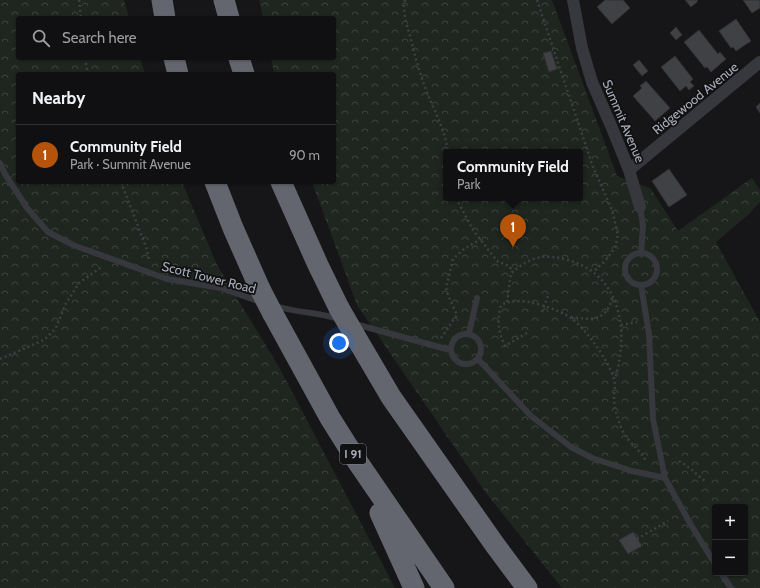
<!DOCTYPE html>
<html lang="en">
<head>
<meta charset="utf-8">
<style>
	body { margin:0; font-family:Cabin,sans-serif; background:#19191b; color:#f1f3f6 }
	.controls { position:absolute; right:12px; bottom:12px; display:grid; overflow:hidden; border-radius:4px; box-shadow:0 1px 3px #0004 }
	.controls button { width:36px; height:36px; display:grid; place-items:center; padding:0; border:0; border-bottom:1px solid #303032; background:#101012; color:#f1f3f6; font:20px sans-serif }
	.you { position:absolute; left:339px; top:343px; width:14px; height:14px; margin:-10px; border:3px solid #fff; border-radius:50%; background:#1a73e8; box-shadow:0 0 0 6px #1a73e833 }
	.badge { display:grid; place-items:center; width:26px; height:26px; border-radius:50%; background:#b45309; color:#fff; font-size:13px; font-weight:700 }
	.pin { position:absolute; translate:-50% -33px; filter:drop-shadow(0 1px 2px #0008) }
	.pin::after { content:''; position:absolute; top:21px; width:14px; height:12px; background:inherit; clip-path:polygon(0 0,100% 0,50% 100%) }
	.popup { position:absolute; left:443px; top:149px; width:140px; height:52px; box-sizing:border-box; display:grid; place-content:center; border-radius:4px; background:#101012; filter:drop-shadow(0 1px 3px #0005); font-size:13px; white-space:nowrap; color:#9c9d9f }
	.popup b { font-size:15px; color:#f1f3f6 }
	.popup::after { content:''; position:absolute; left:50%; top:100%; margin-left:-8px; border:8px solid transparent; border-top-color:#101012 }
	.list { margin:0; padding:0; list-style:none }
	h2 { display:flex; justify-content:space-between; align-items:center; height:52px; margin:0; padding:0 16px; font-size:17px }
	h2 small { font-size:13px; font-weight:400; color:#9c9d9f }
	.list li { display:grid; grid-template-columns:26px 1fr auto; gap:12px; align-items:center; box-sizing:border-box; height:60px; padding:0 16px; border-top:1px solid #303032 }
	.list b { display:block; font-size:15px; white-space:nowrap }
	.list p { margin:0; font-size:13px; white-space:nowrap; color:#9c9d9f }
	.list em { font-size:13px; font-style:normal; color:#9c9d9f }
	.icon { flex:none; width:22px; height:22px; fill:none; stroke:currentColor; stroke-width:2; stroke-linecap:round; stroke-linejoin:round }
	.map { position:relative; flex:none; width:760px; height:588px; overflow:hidden }
	.search { position:absolute; background:#101012; box-shadow:0 1px 3px #0004; left:16px; top:16px; width:320px; height:44px; display:flex; align-items:center; gap:10px; box-sizing:border-box; padding:0 14px; border-radius:4px; color:#9c9d9f; font-size:15px }
	.panel { position:absolute; background:#101012; box-shadow:0 1px 3px #0004; left:16px; top:72px; width:320px; height:112px; border-radius:4px }
	.map>svg:first-child { display:block }
</style>
</head>
<body>
<div class="map">
<svg width="760" height="588" viewBox="0 0 760 588">
	<defs>
		<pattern id="forest-crowns" width="20" height="18" patternUnits="userSpaceOnUse"><rect width="20" height="18" fill="#1e261f"/><path d="M2 6a3 3 0 1 1 6 0M12 15a3 3 0 1 1 6 0" fill="none" stroke="#3c433d"/></pattern>
	</defs>
	<rect width="100%" height="100%" fill="#161618"/>
	<!-- forest -->
	<path fill="url(#forest-crowns)" fill-rule="evenodd" d="M0,0H124L129,18H18V58H140L145,74H18V182H182L217,265L279,367L395,588H0Z
		M259,0H552L617,176L651,189L678,231L752,178L760,190V202L748,215L716,242L760,322V588H562L486,493L357,305L312,182H334V74H274L271,58H334V18H263ZM446,152H580V198H446ZM715,507H745V573H715Z"/>
	<!-- building -->
	<path fill="#404145" stroke="#303034" d="M605,0H623L630,8L612,24L597,7Z
		M685,0H697L698,1L691,7Z
		M743,0H760V8L752,13Z
		M736,19L751,41L736,51L733,47L731,48L719,31Z
		M676,27L682,35L676,40L670,33Z
		M699,30L718,54L720,52L726,59L711,72L707,67L705,68L684,42Z
		M551,51L557,69L549,72L543,53Z
		M675,56L693,79L690,82L694,86L689,90L686,86L680,91L661,67Z
		M639,60L648,71L642,76L633,65Z
		M646,81L670,108L655,121L633,96L642,88L640,86Z
		M760,103V113L756,107Z
		M669,169L687,195L669,207L652,181Z
		M633,532L642,546L628,554L619,540Z"/>
	<g fill="none" stroke-linecap="round" stroke-linejoin="round">
		<!-- path -->
		<path stroke="#3d3f44" stroke-width="2.5" stroke-dasharray="2 3" stroke-linecap="butt" d="M79,0L81,18
			M405,0C402,11 407,25 410,36C415,56 420,75 428,95C436,114 445,131 448,152
			M537,0L593,167L612,210L618,235L615,248L604,262L593,272
			M85,58L88,74
			M121,182L146,247L150,262
			M456,198L473,230L497,261L509,266L513,272
			M507,302L511,273C531,257 542,253 568,260C622,275 629,332 615,379
			M542,312L549,293
			M571,317C591,320 606,322 612,298
			M621,325L637,322
			M527,333L505,346C498,332 497,320 501,305C507,302 513,301 519,301C532,301 560,310 571,318C586,329 609,361 614,379C616,385 614,392 614,397C614,409 618,419 622,430C629,444 640,449 646,461
			M441,338L457,315L448,295L446,288L453,259L464,249L481,239
			M0,359L44,340L56,328L65,305L79,283L103,266
			M679,461L687,466L705,481
			M637,539L668,521"/>
		<!-- lane -->
		<path stroke="#37383d" stroke-width="6" d="M0,163L5,174L27,208L48,232L73,245L167,279L221,288L261,302
			M640,207L643,225L641,254
			M625 269a16 16 0 1 1 32 0a16 16 0 1 1-32 0Z
			M641,285L649,334L653,419L665,478
			M276,306C296,313 318,312 339,319
			M355,324L450,350
			M469,333L477,298
			M451 349a15 15 0 1 1 30 0a15 15 0 1 1-30 0Z
			M478,359L531,416L571,447L592,458L632,471L665,478L691,525L715,564
			M721,573L731,588"/>
		<!-- street -->
		<path stroke="#37383d" stroke-width="12" d="M573,0L582,48L592,82L612,128L629,170L640,207
			M629,170L760,62"/>
		<!-- highway -->
		<path stroke="#63666e" stroke-width="21" d="M162,0L165,18
			M224,0L229,18
			M174,58L178,74
			M239,58L244,74
			M215,182L233,228L260,289
			M281,182L318,265L339,308
			M273,314L330,418L357,461L444,588
			M354,334L391,397L495,545L527,588
			M380,513L414,588"/>
		<!-- highway-bridge -->
		<path stroke="#63666e" stroke-width="21" d="M260,289L273,314
			M339,308L354,334"/>
	</g>
	<g text-anchor="middle" stroke-width="3.5" stroke-linejoin="round" paint-order="stroke">
		<!-- shield labels -->
		<rect fill="#111113" stroke="#7b7e86" stroke-width="1" x="340" y="444" width="26" height="20" rx="3"/>
		<g font-size="12" font-weight="bold" fill="#a8adb8">
			<text x="353" y="458">I 91</text>
		</g>
		<!-- street labels -->
		<g font-size="13" fill="#a8adb8" stroke="#111113">
			<text transform="translate(695 98) rotate(-39)" y="5">Ridgewood Avenue</text>
			<text transform="translate(624 121) rotate(67)" y="5">Summit Avenue</text>
			<text transform="translate(209 277) rotate(14)" y="5">Scott Tower Road</text>
		</g>
	</g>
</svg>
<div class="controls">
<button>+</button>
<button>−</button>
</div>
<div class="you"></div>
<div class="pin badge" style="left:513px;top:247px">1</div>
<div class="popup"><b>Community Field</b>Park</div>
<div class="search"><svg class="icon" aria-label="search" viewBox="0 0 24 24"><circle cx="10" cy="10" r="6"/><path d="M15 15l6 6"/></svg>Search here</div>
<section class="panel">
<h2>Nearby<small></small></h2>
<ul class="list">
<li><span class="badge">1</span><div><b>Community Field</b><p>Park · Summit Avenue</p></div><em>90 m</em></li>
</ul>
</section>
</div>
</body>
</html>
